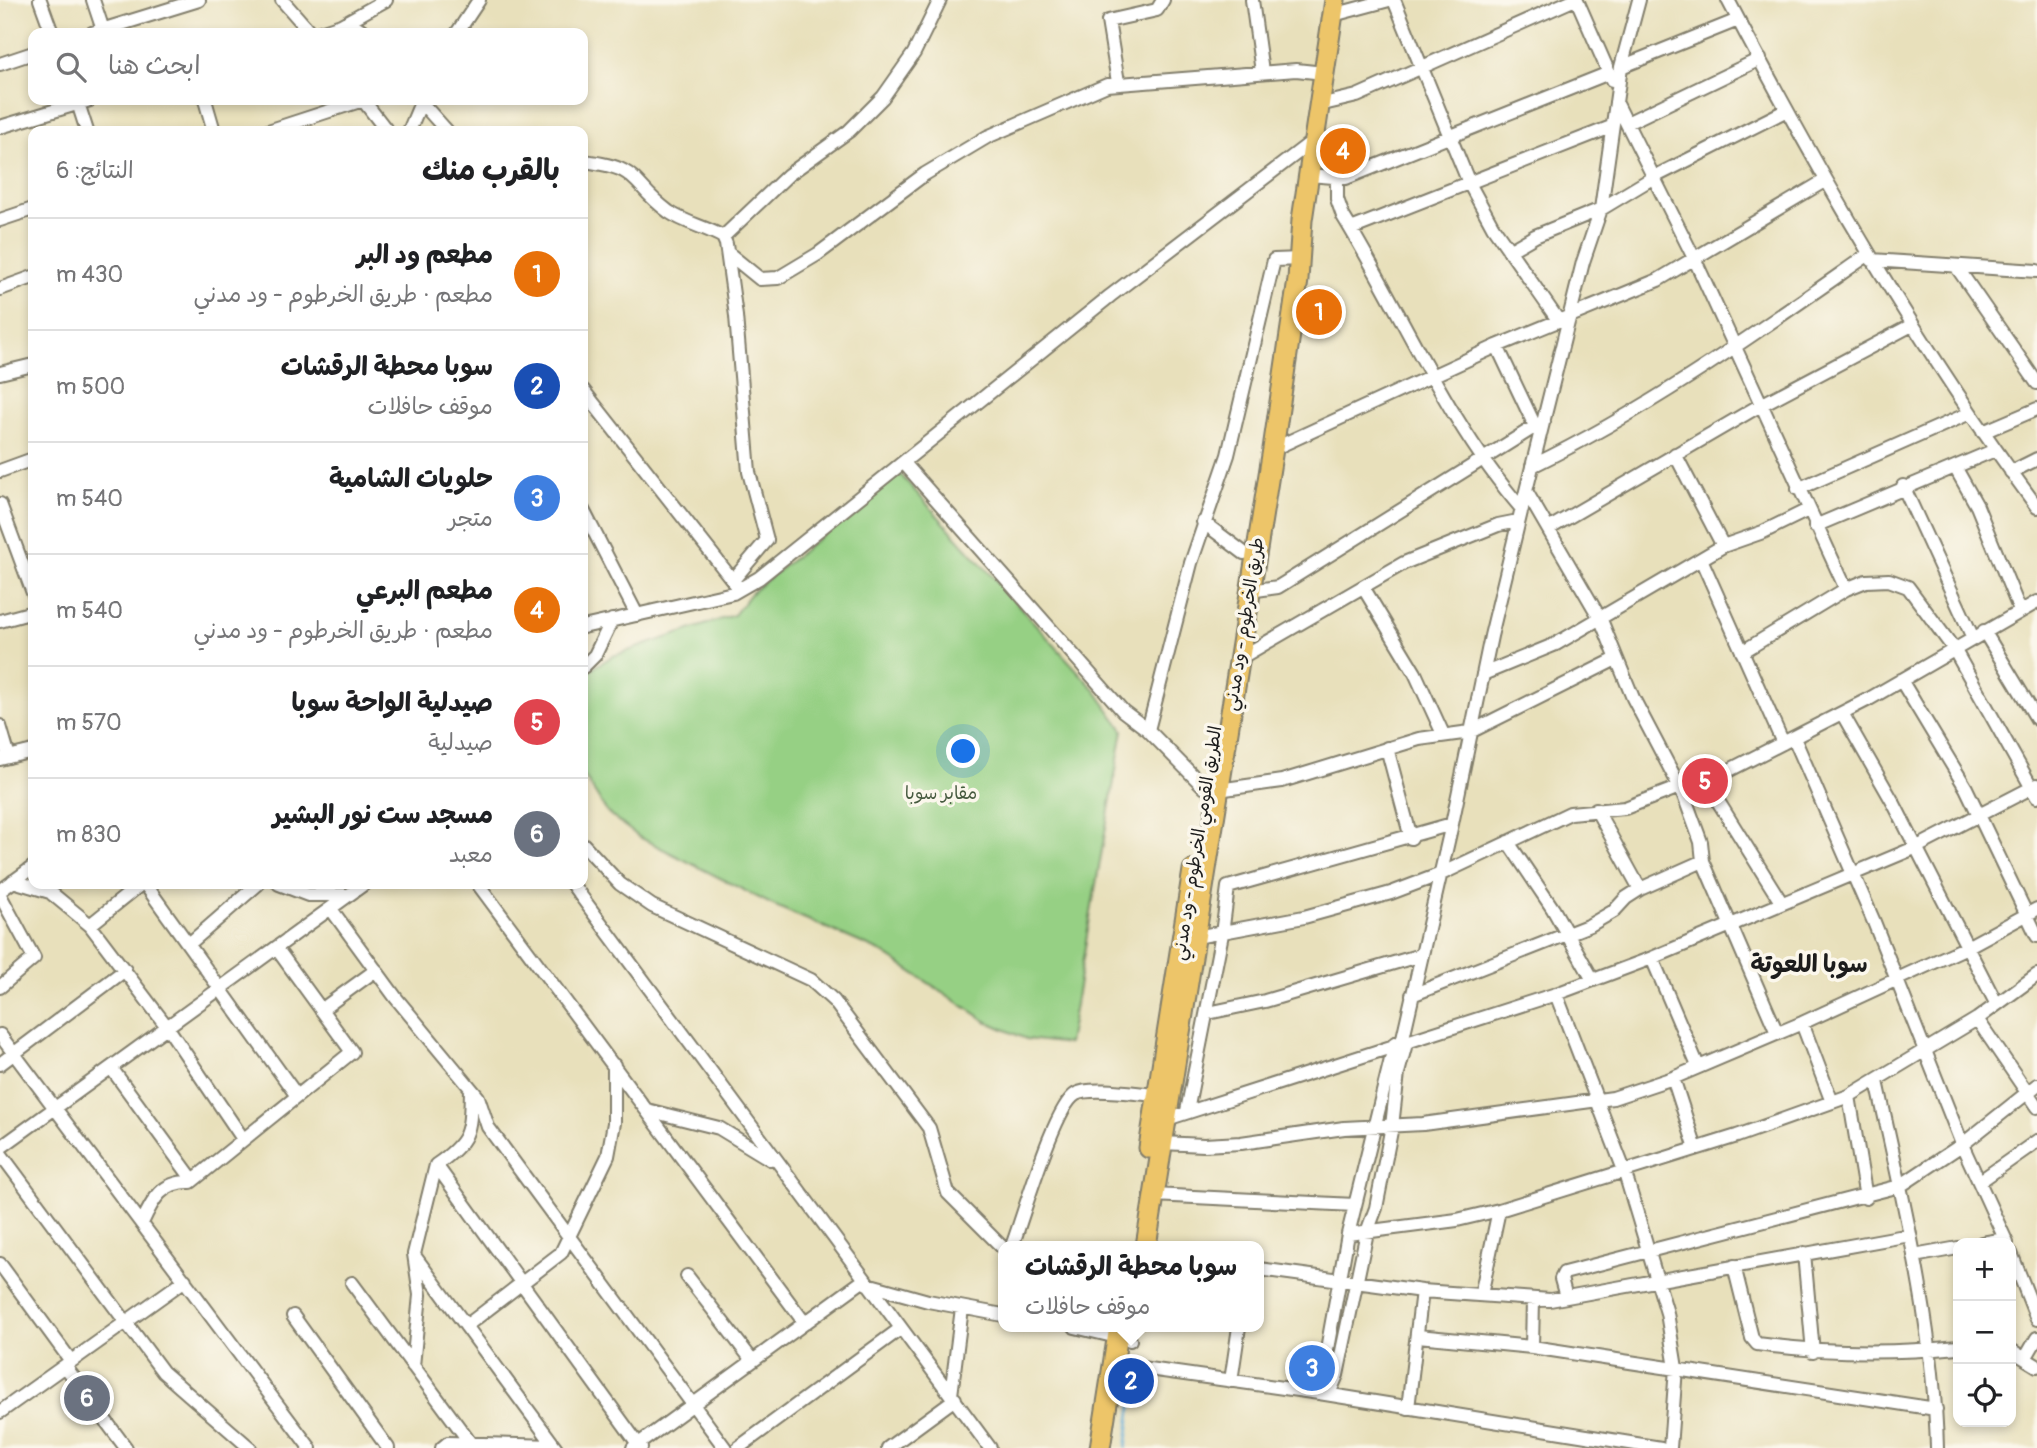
<!DOCTYPE html>
<html lang="ar">
<head>
<meta charset="utf-8">
<style>
	body { margin:0; font-family:Pangolin,"Playpen Sans Arabic",sans-serif; background:#f6f6f6; color:#202124; direction:rtl }
	.controls { position:absolute; right:21px; bottom:21px; display:grid; overflow:hidden; border-radius:14px; box-shadow:0 4px 10px #0003 }
	.controls button { width:63px; height:63px; display:grid; place-items:center; padding:0; border:0; border-bottom:2px solid #e0e0e0; background:#fff; color:#202124; font:35px sans-serif }
	.you { position:absolute; left:964px; top:752px; width:24px; height:24px; margin:-18px; border:5px solid #fff; border-radius:50%; background:#1a73e8; box-shadow:0 0 0 10px #1a73e833 }
	.badge { display:grid; place-items:center; width:46px; height:46px; border-radius:50%; background:#0f766e; color:#fff; font-size:23px; font-weight:700 }
	.pin { position:absolute; translate:-50% -50%; border:4px solid #fff; box-shadow:0 2px 7px #0006 }
	.popup { position:absolute; left:998px; top:1241px; width:266px; height:91px; box-sizing:border-box; display:grid; place-content:center; border-radius:14px; background:#fff; filter:drop-shadow(0 2px 5px #0005); font-size:23px; white-space:nowrap; color:#757577 }
	.popup b { font-size:26px; color:#202124 }
	.popup::after { content:''; position:absolute; left:50%; top:100%; margin-left:-14px; border:14px solid transparent; border-top-color:#fff }
	.list { margin:0; padding:0; list-style:none }
	h2 { display:flex; justify-content:space-between; align-items:center; height:91px; margin:0; padding:0 28px; font-size:30px }
	h2 small { font-size:23px; font-weight:400; color:#757577 }
	.list li { display:grid; grid-template-columns:46px 1fr auto; gap:21px; align-items:center; box-sizing:border-box; height:112px; padding:0 28px; border-top:2px solid #e0e0e0 }
	.list b { display:block; font-size:26px; white-space:nowrap }
	.list p { margin:0; font-size:23px; white-space:nowrap; color:#757577 }
	.list em { font-size:23px; font-style:normal; color:#757577 }
	.icon { flex:none; width:38px; height:38px; fill:none; stroke:currentColor; stroke-width:2; stroke-linecap:round; stroke-linejoin:round }
	.map { position:relative; flex:none; width:2037px; height:1448px; overflow:hidden; direction:ltr }
	.search { position:absolute; background:#fff; box-shadow:0 4px 10px #0003; left:28px; top:28px; width:560px; height:77px; display:flex; align-items:center; gap:18px; box-sizing:border-box; padding:0 24px; border-radius:14px; color:#757577; font-size:26px }
	.panel { position:absolute; background:#fff; box-shadow:0 4px 10px #0003; left:28px; top:126px; width:560px; height:763px; border-radius:14px; direction:rtl }
	.map>svg:first-child { display:block }
</style>
</head>
<body>
<div class="map">
<svg width="2037" height="1448" viewBox="0 0 2037 1448">
	<rect width="100%" height="100%" fill="#fbf7ec"/>
	<filter id="ink" filterUnits="userSpaceOnUse"><feTurbulence type="fractalNoise" baseFrequency=".0143" numOctaves="2"/><feDisplacementMap in="SourceGraphic" scale="14" xChannelSelector="R" yChannelSelector="G"/><feConvolveMatrix kernelMatrix="1 2 1 2 8 2 1 2 1" color-interpolation-filters="sRGB"/></filter>
	<filter id="wash" filterUnits="userSpaceOnUse"><feTurbulence type="fractalNoise" baseFrequency=".00686" numOctaves="4" result="noise"/><feDisplacementMap in="SourceGraphic" scale="28" xChannelSelector="R" yChannelSelector="G"/><feGaussianBlur stdDeviation="1.57" result="paint"/><feColorMatrix in="noise" values="0 0 0 0 0 0 0 0 0 0 0 0 0 0 0 0 0 1.4 0 .05"/><feComposite in="paint" operator="in"/></filter>
	<g filter="url(#wash)">
		<rect width="100%" height="100%" fill="#e8e0bb"/>
		<!-- green -->
		<path fill="#96d084" stroke="#597650" stroke-width="2" d="M899,473L1095,690L1123,730L1068,1044L1026,1039L988,1022L880,951L773,905L639,837L614,818L607,812L583,774V674L613,656L734,615L752,592Z"/>
		<g fill="none" stroke-linecap="round" stroke-linejoin="round">
			<!-- stream -->
			<path stroke="#5dacd7" stroke-width="2.5" d="M1126,1448L1135,1384"/>
		</g>
	</g>
	<g filter="url(#ink)">
		<g fill="none" stroke-linecap="round" stroke-linejoin="round">
			<defs>
				<path id="minor" d="M40,0L52,33
					M93,0L103,30
					M282,0L311,33
					M1252,0L1262,72
					M1394,0L1469,183L1493,227L1558,320
					M1577,0L1612,80
					M1639,0L1621,67L1601,209L1583,262L1526,491L1601,620L1633,698L1683,793L1701,842L1703,861L1777,1033
					M1728,0C1820,176 1919,347 2037,507
					M1333,15L1389,0
					M348,21L366,33
					M92,33L199,0
					M317,33L341,25L386,0
					M457,33L479,0
					M0,64L33,53
					M1621,67L1738,20
					M1118,82L1108,21L1157,10L1163,0
					M77,100L87,131
					M205,100L214,131
					M363,100L387,131
					M419,100L447,131
					M1616,102L1695,260L1846,589
					M1319,105L1357,96L1573,0
					M1627,123L1760,59
					M0,127L90,100
					M268,131L363,100
					M409,131L422,100
					M583,161C644,168 628,182 669,212C685,223 706,227 723,237L726,244L736,316L749,472L767,540L733,580
					M1309,175L1346,178L1609,73
					M1337,179V199L1343,216C1402,312 1447,423 1522,509
					M0,220L33,209
					M1351,229L1611,127
					M723,237L788,175L849,131L883,97L914,53L940,0
					M1509,251L1535,236L1601,209L1654,177L1787,110
					M728,253L760,279L778,278L818,254L925,174L987,137L1107,85L1296,70L1324,73
					M1872,260L2037,271
					M1956,266L2037,383
					M0,289L33,277
					M1497,346L1535,426
					M0,373L33,365
					M583,390L738,587
					M1983,432L2037,409
					M1273,449L1497,346L1658,280L1826,180
					M1675,454L1723,546
					M904,463L1123,711L1148,730L1205,788
					M1532,466C1652,408 1760,330 1869,254
					M1955,467L1977,506L2020,611
					M0,471L33,459
					M2011,472L2037,459
					M1903,486L1973,638
					M1798,489L1970,413
					M0,504L33,593
					M583,510L637,615
					M1203,522L1244,553
					M1815,526L1995,450
					M1550,528L1759,406L1912,325
					M1701,559L1783,743
					M1363,587L1415,673L1443,734
					M1249,591L1278,587L1544,421
					M0,621L33,612
					M583,627L733,593L759,578L1110,296L1314,140
					M1984,631L2037,719
					M1742,652L1846,589L1866,581L1889,580L1908,587L1954,649L2037,797
					M1240,658L1404,563L1498,525L1518,521
					M583,667L595,655L612,620
					M1483,674L1556,644L1723,546L1763,532L1808,510
					M1901,680L1966,788L2037,936
					M1842,713L1894,804L1996,1003
					M0,726L9,757
					M1148,730L1191,563L1228,455L1274,260L1301,259
					M1794,738L1874,922L1964,1149L2007,1243
					M1387,748L1411,838
					M0,759L33,751
					M1706,782L1781,902
					M1218,790L1282,781L1419,739L1470,732L1616,659
					M1596,809L1640,889
					M1508,842L1553,909L1593,980
					M583,844L620,884L652,906L811,980L834,1001L929,1128L948,1193L1003,1248
					M13,881L50,892L90,925L168,1028L243,1139
					M145,884L297,1096
					M279,884L308,895H348
					M478,884L804,1322
					M572,884L990,1448
					M0,891L33,867
					M0,895L34,958L0,987
					M331,909L396,998L478,1097L488,1127L725,1448
					M90,925L141,884
					M1196,937L1304,917L1391,893L1441,874L1570,813L1625,808L1677,788L1683,793L1693,784L1706,782L1869,699L2037,602
					M189,944L258,884
					M1652,958L1698,1066
					M1556,994L1624,1170L1667,1313L1676,1368L1670,1448
					M1412,995L1590,925L1614,911L1626,898L1640,889L1703,861
					M321,1010L376,970
					M1208,1013L1265,1001L1421,955
					M1977,1019L2037,1107
					M1802,1023L1832,1102
					M0,1035L310,1448
					M1402,1042L1452,824L1491,636L1526,491
					M0,1064L125,970
					M112,1069L193,1180
					M1673,1078L1696,1149
					M1877,1081C1903,1201 1934,1324 1937,1448
					M1849,1096L1866,1198
					M647,1110L719,1128L770,1159
					M1187,1111L1222,934L1228,887L1452,824
					M1167,1119L1556,994L1652,958L1917,847L2037,785
					M1162,1143L1204,1145L1241,1143L1344,1128L1423,1124L1613,1098L1673,1078L1802,1023L1967,947L2037,909
					M0,1148L364,884
					M0,1153L163,1372L250,1448
					M436,1165L641,1448
					M1979,1182L2037,1141
					M1153,1195L1355,1205
					M142,1223C153,1199 162,1181 191,1182L352,1052L277,949
					M1348,1234L1457,1220L1499,1210L1737,1136L1849,1096L1977,1019L2037,975
					M1982,1243L2005,1239
					M1012,1246C1023,1218 1054,1106 1076,1094C1090,1086 1139,1094 1156,1095
					M1804,1253L1813,1352
					M2011,1253L2037,1319
					M1914,1256L1958,1248
					M416,1258L556,1448
					M0,1264L71,1361
					M1734,1266L1752,1338L1757,1344C1825,1353 1890,1354 1958,1347
					M1259,1269L1422,1291L1550,1300L1910,1235
					M687,1276L752,1360
					M352,1283L474,1448
					M867,1284L928,1301L1003,1315
					M1481,1295L1499,1210
					M1566,1297L1561,1279L1564,1273L1900,1186L1963,1144L2037,1085
					M293,1316L388,1448
					M466,1326L561,1253L608,1156L614,1123V1065
					M1075,1327L1130,1340
					M1418,1336L1532,1347L1936,1409
					M1532,1347L1533,1300
					M2011,1350L2037,1366
					M2026,1357L2037,1338
					M1113,1364L1319,1393L1661,1448
					M65,1366L126,1448
					M413,1366L420,1295L414,1254L436,1165C472,1140 470,1130 471,1089
					M1231,1381L1239,1327
					M1319,1393L1348,1234L1395,1043
					M1329,1394L1337,1375L1367,1232L1376,1208L1392,1126L1398,1073L1407,1040
					M951,1395L962,1308
					M1408,1408L1422,1291
					M0,1412L185,1280
					M442,1448L448,1443L554,1446
					M633,1448L864,1280
					M738,1448L900,1329
					M888,1448L955,1399"/>
				<path id="highway" d="M1149,1148L1193,870
					M1146,1246L1273,449L1298,280L1302,220L1335,0
					M1100,1448L1119,1327"/>
			</defs>
			<!-- minor casing -->
			<use href="#minor" stroke="#827e6c" stroke-width="16"/>
			<!-- highway casing -->
			<use href="#highway" stroke="#827e6c" stroke-width="23"/>
			<!-- minor -->
			<use href="#minor" stroke="#fff" stroke-width="12"/>
			<!-- highway -->
			<use href="#highway" stroke="#edc569" stroke-width="19"/>
		</g>
	</g>
	<g text-anchor="middle" stroke-width="7" stroke-linejoin="round" paint-order="stroke">
		<!-- street labels -->
		<g font-size="18" fill="#1c1c1c" stroke="#fbf7ec">
			<text transform="translate(1244 624) rotate(-81)" y="6">طريق الخرطوم - ود مدني</text>
			<text transform="translate(1197 843) rotate(-81)" y="6">الطريق القومي الخرطوم - ود مدني</text>
		</g>
		<!-- park labels -->
		<g font-size="18" fill="#475b40" stroke="#fbf7ec">
			<text x="941" y="799">مقابر سوبا</text>
		</g>
		<!-- district labels -->
		<g font-size="24" font-weight="bold" fill="#1c1c1c" stroke="#fbf7ec">
			<text x="1809" y="972">سوبا اللعوتة</text>
		</g>
	</g>
</svg>
<div class="controls">
<button>+</button>
<button>−</button>
<button><svg class="icon" aria-label="locate" viewBox="0 0 24 24"><circle cx="12" cy="12" r="6"/><path d="M12 2v4M12 18v4M2 12h4M18 12h4"/></svg></button>
</div>
<div class="you"></div>
<div class="pin badge" style="left:1319px;top:312px;background:#e8710a">1</div>
<div class="pin badge" style="left:1131px;top:1381px;background:#1a4fb4">2</div>
<div class="popup"><b>سوبا محطة الرقشات</b>موقف حافلات</div>
<div class="pin badge" style="left:1312px;top:1368px;background:#3f7fe0">3</div>
<div class="pin badge" style="left:1343px;top:151px;background:#e8710a">4</div>
<div class="pin badge" style="left:1705px;top:781px;background:#e0444e">5</div>
<div class="pin badge" style="left:87px;top:1398px;background:#6b7280">6</div>
<div class="search"><svg class="icon" aria-label="search" viewBox="0 0 24 24"><circle cx="10" cy="10" r="6"/><path d="M15 15l6 6"/></svg>ابحث هنا</div>
<section class="panel">
<h2>بالقرب منك<small>النتائج: 6</small></h2>
<ul class="list">
<li><span class="badge" style="background:#e8710a">1</span><div><b>مطعم ود البر</b><p>مطعم · طريق الخرطوم - ود مدني</p></div><em>430 m</em></li>
<li><span class="badge" style="background:#1a4fb4">2</span><div><b>سوبا محطة الرقشات</b><p>موقف حافلات</p></div><em>500 m</em></li>
<li><span class="badge" style="background:#3f7fe0">3</span><div><b>حلويات الشامية</b><p>متجر</p></div><em>540 m</em></li>
<li><span class="badge" style="background:#e8710a">4</span><div><b>مطعم البرعي</b><p>مطعم · طريق الخرطوم - ود مدني</p></div><em>540 m</em></li>
<li><span class="badge" style="background:#e0444e">5</span><div><b>صيدلية الواحة سوبا</b><p>صيدلية</p></div><em>570 m</em></li>
<li><span class="badge" style="background:#6b7280">6</span><div><b>مسجد ست نور البشير</b><p>معبد</p></div><em>830 m</em></li>
</ul>
</section>
</div>
</body>
</html>
